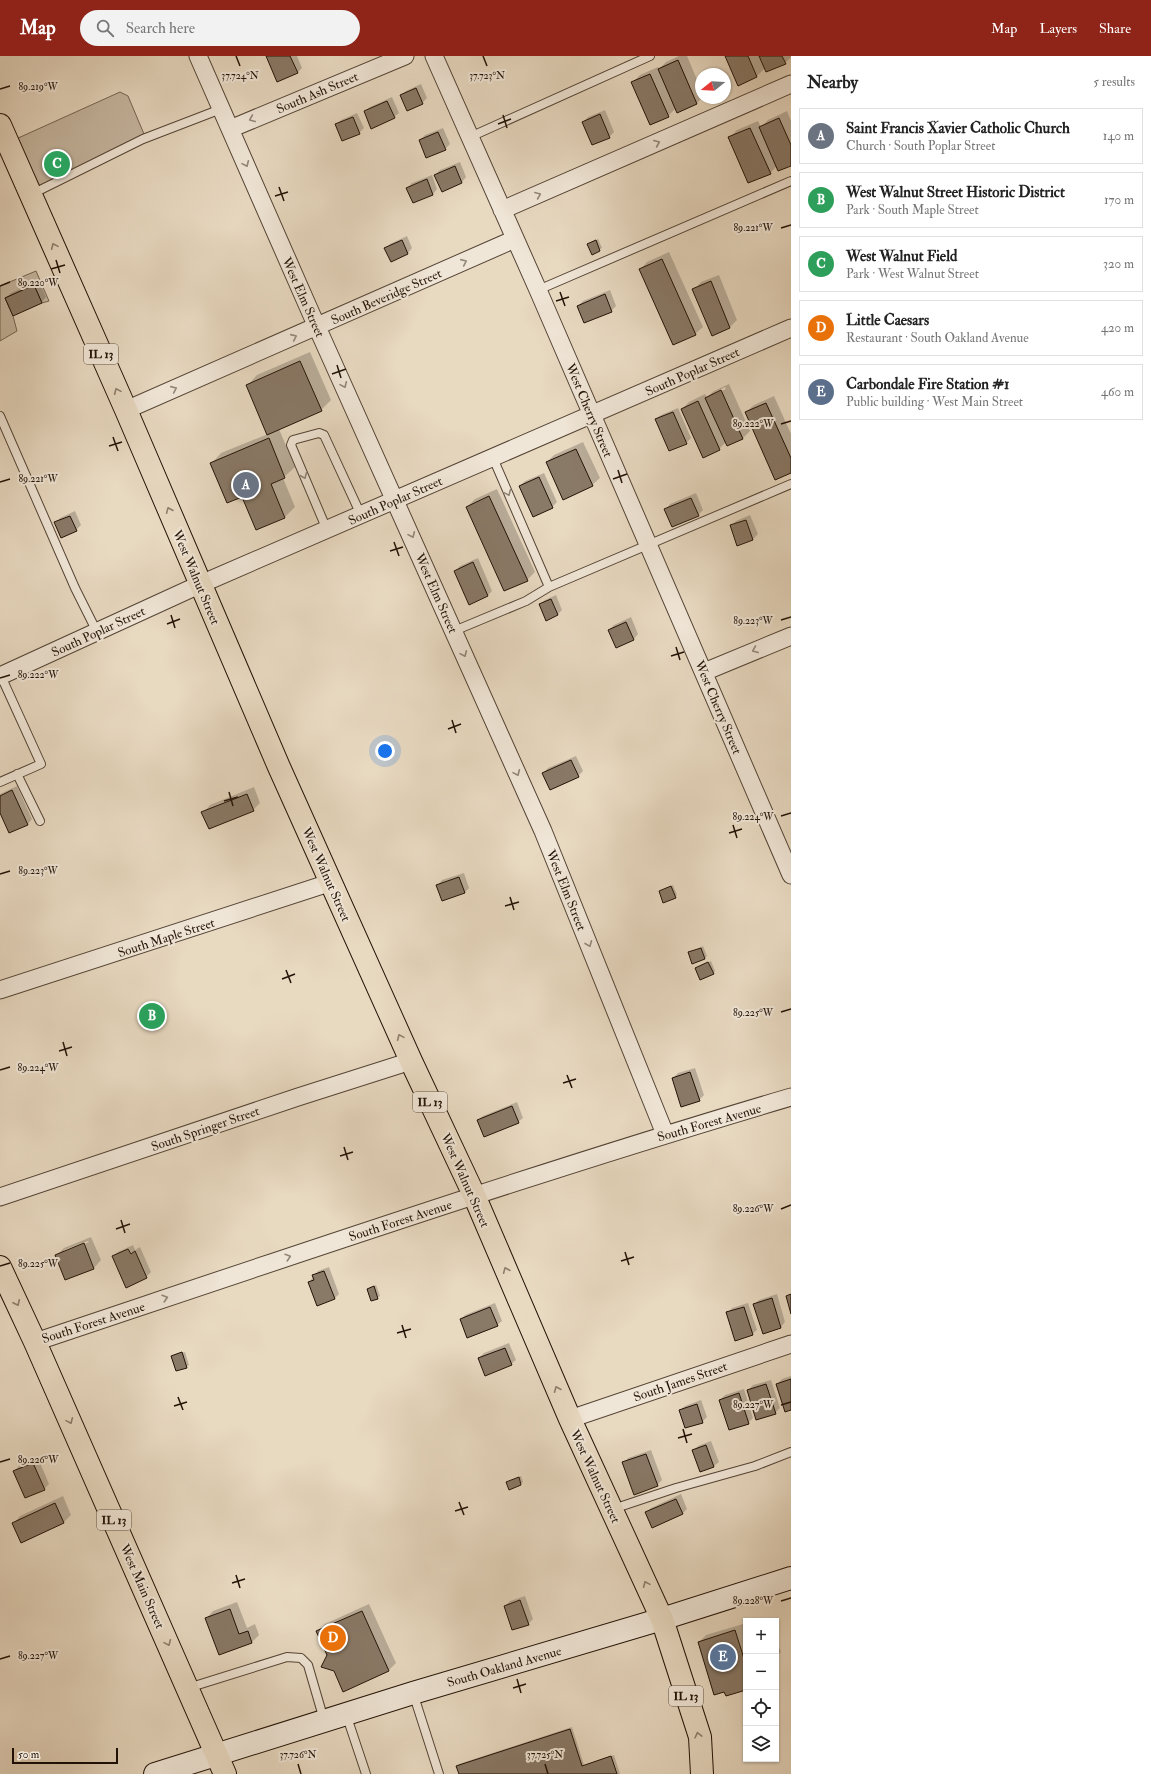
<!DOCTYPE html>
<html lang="en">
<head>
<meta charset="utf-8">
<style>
	body { margin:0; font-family:"IM FELL Double Pica",serif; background:#f2f2f2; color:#222 }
	.controls { position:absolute; right:12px; bottom:12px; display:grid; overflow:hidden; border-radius:0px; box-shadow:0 1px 3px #0004 }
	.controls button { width:36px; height:36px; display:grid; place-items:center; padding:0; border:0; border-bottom:1px solid #e0e0e0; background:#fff; color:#222; font:20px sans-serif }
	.compass { position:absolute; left:695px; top:12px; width:36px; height:36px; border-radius:50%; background:#fff; box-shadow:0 1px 3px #0004; rotate:252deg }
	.scale { position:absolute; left:12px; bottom:10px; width:106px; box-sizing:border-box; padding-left:4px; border:2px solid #221206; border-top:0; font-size:11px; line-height:14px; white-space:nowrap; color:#221206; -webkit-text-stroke:3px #f0e6d7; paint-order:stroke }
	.you { position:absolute; left:385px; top:695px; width:14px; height:14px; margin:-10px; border:3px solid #fff; border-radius:50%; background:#1a73e8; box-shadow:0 0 0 6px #1a73e833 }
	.badge { display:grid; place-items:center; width:26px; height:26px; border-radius:50%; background:#8f2418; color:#fff; font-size:13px; font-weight:700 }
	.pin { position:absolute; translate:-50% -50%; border:2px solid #fff; box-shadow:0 1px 4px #0006 }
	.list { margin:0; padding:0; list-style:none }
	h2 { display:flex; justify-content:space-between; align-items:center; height:52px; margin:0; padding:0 16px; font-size:17px }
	h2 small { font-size:13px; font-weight:400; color:#767676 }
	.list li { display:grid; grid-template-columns:26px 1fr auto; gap:12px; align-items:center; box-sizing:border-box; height:56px; margin:0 8px 8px; padding:0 8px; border:1px solid #e0e0e0; border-radius:0px }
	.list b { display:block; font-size:15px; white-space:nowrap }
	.list p { margin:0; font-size:13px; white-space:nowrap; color:#767676 }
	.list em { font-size:13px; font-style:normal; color:#767676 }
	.icon { flex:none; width:22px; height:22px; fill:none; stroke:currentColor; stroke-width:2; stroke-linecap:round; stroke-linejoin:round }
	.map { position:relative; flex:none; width:791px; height:1718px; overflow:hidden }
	header { display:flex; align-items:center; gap:24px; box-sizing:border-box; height:56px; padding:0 20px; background:#8f2418; color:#fff }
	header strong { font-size:19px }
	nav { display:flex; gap:22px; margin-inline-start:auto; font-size:14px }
	.search { width:280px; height:36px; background:#f2f2f2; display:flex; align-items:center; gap:10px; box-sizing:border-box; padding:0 14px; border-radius:22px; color:#767676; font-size:15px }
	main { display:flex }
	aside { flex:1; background:#fff }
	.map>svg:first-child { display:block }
</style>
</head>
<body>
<header>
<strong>Map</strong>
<div class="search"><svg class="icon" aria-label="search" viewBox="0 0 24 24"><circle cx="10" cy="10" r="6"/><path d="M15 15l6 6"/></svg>Search here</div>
<nav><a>Map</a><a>Layers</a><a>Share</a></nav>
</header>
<main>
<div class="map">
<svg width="791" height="1718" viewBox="0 0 791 1718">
	<rect width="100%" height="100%" fill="#e8d9c1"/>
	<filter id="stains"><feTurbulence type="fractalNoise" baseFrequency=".005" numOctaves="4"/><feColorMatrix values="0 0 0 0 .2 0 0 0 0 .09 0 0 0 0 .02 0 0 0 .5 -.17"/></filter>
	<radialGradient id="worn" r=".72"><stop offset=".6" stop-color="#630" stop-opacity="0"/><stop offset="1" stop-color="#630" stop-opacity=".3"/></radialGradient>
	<!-- green -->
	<path fill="#c6b7a1" stroke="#746454" d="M120,36L128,40L144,78L39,134L16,83Z
		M36,215L49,245L42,247L34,229L5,242L13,260L17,275L0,285V230Z"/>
	<!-- shadow -->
	<path fill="#0003" fill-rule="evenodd" d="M267,0H297L302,12L297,17Z
		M679,0H687L701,33L702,42L697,47L676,52L668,60L632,27L640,19L658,11L659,13L666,6Z
		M726,0H791V1L785,7L765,12L757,20L738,28Z
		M421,28L427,42L422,47L401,39L406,35Z
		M392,41L399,57L394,61L365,55L370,51Z
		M605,54L614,76L609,81L583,66L588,61Z
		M787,55L791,65V109L777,110L770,117L730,81L737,74L758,65L761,71L768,64Z
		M357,57L364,72L359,77L336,69L341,64Z
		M443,72L450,88L445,93L420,84L425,79Z
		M460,106L466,121L462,126L435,119L440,114Z
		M432,119L437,133L433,138L413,146L407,132L412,127Z
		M407,180L412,192L408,197L391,205L386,193L390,188Z
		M598,183L602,192L592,198L588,188Z
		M669,196L703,271L695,278L640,214L647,206Z
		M719,219L737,264L730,271L712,278L694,234L701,226Z
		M39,225L46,241L42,246L6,242L11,237Z
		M610,234L616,250L611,255L578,250L583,245Z
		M310,296L331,344L321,354L279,373L295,411L283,422L295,451L285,461L257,472L243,440L212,407L221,397L268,378L248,329L257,319Z
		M729,328L750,375L743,382L727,389L726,386L719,393L682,353L689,346L705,338L707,341L714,335ZM725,331L726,333L714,339V337Z
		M774,340L791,378V416L746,356L754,349Z
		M678,352L691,382L686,387L656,363L661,359Z
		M583,386L600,422L592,429L547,406L554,399Z
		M544,417L557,446L552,451L520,430L525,425Z
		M497,433L535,516L527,524L467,451L475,443Z
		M696,437L703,454L698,459L666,453L670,448Z
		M75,455L81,469L76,474L55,467L60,462Z
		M750,459L758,478L753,483L738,488L731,470L736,465Z
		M478,502L492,535L487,540L455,515L460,510Z
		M556,539L562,554L558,558L540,548L545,544Z
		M631,561L638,578L634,583L609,574L614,569Z
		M576,700L583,715L578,720L543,717L548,712Z
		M17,730L32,763L28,768L10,776L0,754V738Z
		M254,731L260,747L253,754L203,757L210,749Z
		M464,817L469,832L464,837L438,829L442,824Z
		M673,829L677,839L675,841L660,835Z
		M703,890L707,900L705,902L689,897Z
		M711,905L715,915L713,918L696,913Z
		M695,1012L704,1039L699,1044L673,1022L678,1017Z
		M517,1046L523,1062L518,1066L478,1064L483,1060Z
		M91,1181L101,1204L94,1212L66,1223L57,1199L64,1192ZM88,1185L89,1186L64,1197V1194Z
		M133,1189L135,1194L140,1191L151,1216L146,1221L113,1200L118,1196Z
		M329,1211L339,1238L334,1243L309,1226L318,1215Z
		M376,1229L380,1240L372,1244L368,1233Z
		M777,1238L785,1266L781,1271L755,1248L759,1244Z
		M495,1247L502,1265L497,1269L461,1264L465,1259Z
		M748,1247L757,1274L752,1278L728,1257L732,1252Z
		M509,1287L516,1304L511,1308L479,1302L484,1297Z
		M185,1296L189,1309L186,1311L172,1300Z
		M791,1320V1353L777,1328L782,1323Z
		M771,1324L780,1352L775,1357L748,1334L753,1329Z
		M744,1333L753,1362L748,1367L720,1344L725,1339Z
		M701,1344L707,1361L702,1366L680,1354L685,1350Z
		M711,1385L719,1406L714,1410L693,1395L698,1390Z
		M651,1394L662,1424L657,1429L624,1407L628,1402Z
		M38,1402L49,1428L44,1433L14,1415L19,1410Z
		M521,1420L523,1426L521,1428L507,1426Z
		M681,1438L687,1453L683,1457L647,1456L651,1452Z
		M63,1440L71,1459L64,1466L21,1486L13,1468L20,1460Z
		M525,1540L533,1563L528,1568L505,1550L510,1545Z
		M237,1546L247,1572L255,1568L259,1579L252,1586L206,1563L213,1555Z
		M369,1548L396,1607L389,1614L328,1599L317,1576L325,1568Z
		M743,1568L746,1579V1633L699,1586L706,1579Z
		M776,1584L781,1596L776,1601Z
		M572,1671L584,1709L614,1699L620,1718H460L457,1710L459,1708Z"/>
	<!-- building -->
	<path fill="#897967" stroke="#221206" d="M266,0H290L298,17L277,26Z
		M725,0H748L757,21L738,30Z
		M759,0H782L786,8L766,16Z
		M678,4L697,48L677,57L658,13Z
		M650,18L669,61L650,69L631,26Z
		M416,32L423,48L407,55L400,39Z
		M387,45L395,62L371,73L364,55Z
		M600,58L610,82L592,89L582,66Z
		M353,61L360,78L342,85L335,68Z
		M779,62L791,89V110L778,115L759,71Z
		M750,72L771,118L748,127L728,81Z
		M438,76L446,94L426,102L419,84Z
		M455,110L462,127L442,136L434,119Z
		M427,123L433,139L413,147L406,132Z
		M402,184L408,198L391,206L384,192Z
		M596,184L600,195L592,199L587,188Z
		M662,203L696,279L673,289L639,213Z
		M711,225L730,272L712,280L692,233Z
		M34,229L42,247L13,260L5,242Z
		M605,238L612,256L584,267L577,250Z
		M300,305L322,355L267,379L246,329Z
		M721,334L743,383L727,390L705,342Z
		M698,345L720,394L703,402L681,353Z
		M766,347L791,402V417L775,424L745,356Z
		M673,356L687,388L669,395L655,363Z
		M269,382L285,422L271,428L285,462L256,474L242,441L227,447L210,407Z
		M576,393L593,430L563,444L546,406Z
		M539,421L553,452L533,461L519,430Z
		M489,440L528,525L504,535L466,451Z
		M691,442L699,460L672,471L664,453Z
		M70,460L77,475L61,482L54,466Z
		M746,464L753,484L737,490L730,469Z
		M473,506L488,540L469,549L454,515Z
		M551,543L558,559L546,565L539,548Z
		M626,566L634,584L616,592L608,574Z
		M571,704L579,721L550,734L542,717Z
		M12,734L28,769L9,777L0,757V740Z
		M247,738L254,755L209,773L201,756Z
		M459,821L465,837L442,845L436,829Z
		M671,830L676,842L663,847L659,835Z
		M701,892L705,903L692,908L688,896Z
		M708,906L714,918L700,924L695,912Z
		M690,1016L700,1045L681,1051L672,1022Z
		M512,1050L519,1067L484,1081L477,1064Z
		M84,1187L94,1213L65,1224L55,1199Z
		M128,1193L131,1198L135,1195L147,1222L126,1232L112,1200Z
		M324,1215L335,1243L317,1250L308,1226L314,1224L312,1219Z
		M374,1230L378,1243L371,1245L367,1233Z
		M791,1238V1258L786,1240Z
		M772,1242L781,1272L763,1278L753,1248Z
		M490,1251L498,1270L467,1282L460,1263Z
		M744,1251L753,1279L735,1285L726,1256Z
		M505,1292L512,1309L485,1320L478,1302Z
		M182,1296L187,1312L176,1315L171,1300Z
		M791,1323V1354L785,1356L776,1328Z
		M766,1328L776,1358L756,1364L747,1334Z
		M739,1337L749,1368L729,1374L719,1344Z
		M697,1348L703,1367L685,1372L679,1354Z
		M706,1389L714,1411L700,1416L692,1394Z
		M646,1398L658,1430L634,1439L622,1406Z
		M33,1407L45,1434L25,1442L13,1415Z
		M519,1421L521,1429L509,1434L506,1426Z
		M676,1443L683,1458L652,1472L645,1456Z
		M55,1447L64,1467L21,1487L12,1467Z
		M520,1544L529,1569L512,1574L504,1550Z
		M230,1553L239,1578L248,1575L252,1587L219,1599L205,1562Z
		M362,1555L389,1615L343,1636L334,1615L321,1611L327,1599L316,1575Z
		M735,1574L746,1609V1634L726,1640L724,1636L714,1639L698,1586Z
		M570,1673L582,1710L611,1700L617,1718H459L456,1710Z"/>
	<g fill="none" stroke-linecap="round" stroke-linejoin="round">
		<defs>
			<path id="lane" d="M470,81L650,0
				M32,138L143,83L221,53
				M538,234L791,125
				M0,360L75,532L97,576
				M493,402L549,531
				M327,474L291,389L293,384L319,377L324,379L361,459
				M454,575L526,545L549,531L791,428
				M17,718L40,765
				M0,726L41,708L1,620
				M613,1453L676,1432L755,1410L791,1396
				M188,1632L287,1601L301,1602L308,1609L324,1664
				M413,1637L439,1718
				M346,1658L366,1718"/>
			<path id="street" d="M198,0L317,271L543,775L665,1078
				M434,0L538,234L791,819
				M230,73L405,0
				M502,154L791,28
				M126,354L515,183
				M704,616L791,580
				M0,620L201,528L791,272
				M0,934L332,826
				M0,1141L298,1041L411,1005
				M35,1286C286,1202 537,1116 791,1041
				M570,1363L791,1288"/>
			<path id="secondary" d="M155,1718L413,1637L662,1563L791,1522"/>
			<path id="highway" d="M0,69L126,354L279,711L411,1005L474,1139L570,1363L662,1563L700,1681L702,1718
				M0,1211L35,1286L225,1718"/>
		</defs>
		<!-- lane casing -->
		<use href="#lane" stroke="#544435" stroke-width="10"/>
		<!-- street casing -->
		<use href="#street" stroke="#544435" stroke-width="19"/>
		<!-- secondary casing -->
		<use href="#secondary" stroke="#221206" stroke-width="24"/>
		<!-- highway casing -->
		<use href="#highway" stroke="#221206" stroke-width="24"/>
		<!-- lane -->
		<use href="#lane" stroke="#f0e6d7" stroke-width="8"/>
		<!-- street -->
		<use href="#street" stroke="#f0e6d7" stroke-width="17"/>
		<!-- secondary -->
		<use href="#secondary" stroke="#f0e6d7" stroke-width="22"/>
		<!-- highway -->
		<use href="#highway" stroke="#e8d9c1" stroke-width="22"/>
	</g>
	<!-- one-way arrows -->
	<defs><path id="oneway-chevron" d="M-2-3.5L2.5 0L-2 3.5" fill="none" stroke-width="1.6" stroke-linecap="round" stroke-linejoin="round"/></defs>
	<g stroke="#938779">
		<use href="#oneway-chevron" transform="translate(252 63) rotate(157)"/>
		<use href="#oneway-chevron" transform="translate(657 87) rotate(-23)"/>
		<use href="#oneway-chevron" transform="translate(246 108) rotate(66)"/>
		<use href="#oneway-chevron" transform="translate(538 139) rotate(-23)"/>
		<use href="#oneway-chevron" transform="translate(464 206) rotate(-24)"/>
		<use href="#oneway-chevron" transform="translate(294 281) rotate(-24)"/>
		<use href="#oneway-chevron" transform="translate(344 329) rotate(66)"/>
		<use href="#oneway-chevron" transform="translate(174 333) rotate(-24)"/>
		<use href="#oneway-chevron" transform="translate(304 420) rotate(67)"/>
		<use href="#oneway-chevron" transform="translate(508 437) rotate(66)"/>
		<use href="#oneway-chevron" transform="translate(412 479) rotate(66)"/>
		<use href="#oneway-chevron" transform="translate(755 594) rotate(158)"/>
		<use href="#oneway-chevron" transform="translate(464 598) rotate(66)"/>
		<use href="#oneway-chevron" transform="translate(517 717) rotate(66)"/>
		<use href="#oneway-chevron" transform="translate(589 888) rotate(68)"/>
		<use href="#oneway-chevron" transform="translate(288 1201) rotate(-18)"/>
		<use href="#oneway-chevron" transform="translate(165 1242) rotate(-18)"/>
	</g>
	<g stroke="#8f7f6d">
		<use href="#oneway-chevron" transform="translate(54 190) rotate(-114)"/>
		<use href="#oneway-chevron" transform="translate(117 335) rotate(-114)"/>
		<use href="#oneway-chevron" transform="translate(169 454) rotate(-113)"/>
		<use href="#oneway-chevron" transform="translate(400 981) rotate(-114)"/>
		<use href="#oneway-chevron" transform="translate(506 1214) rotate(-113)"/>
		<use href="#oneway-chevron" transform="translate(17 1247) rotate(65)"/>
		<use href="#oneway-chevron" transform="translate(557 1333) rotate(-113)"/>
		<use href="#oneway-chevron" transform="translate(70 1365) rotate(66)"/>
		<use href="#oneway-chevron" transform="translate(646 1528) rotate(-114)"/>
		<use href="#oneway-chevron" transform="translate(168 1587) rotate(66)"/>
		<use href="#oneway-chevron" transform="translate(698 1679) rotate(-104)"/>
	</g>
	<!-- ticks -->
	<path fill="none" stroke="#221206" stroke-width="1.5" d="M236,0L240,10M483,0L487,10M0,33L10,30M503,59L507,72M498,68L511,63M279,131L284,145M275,140L288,136M781,172L791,169M56,204L60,217M51,213L65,209M0,230L10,226M560,236L565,250M556,245L569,241M337,309L341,322M332,318L346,313M781,368L791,365M113,381L118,395M109,390L122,386M618,414L622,427M613,423L627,418M0,426L10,423M394,486L399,500M390,495L403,491M171,559L175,572M781,564L791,561M167,568L180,563M676,591L680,604M671,600L684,596M0,622L10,619M452,664L456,677M448,673L461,668M229,736L233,750M224,745L238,741M781,760L791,757M733,769L737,782M729,777L742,773M0,818L10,815M510,841L514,854M505,850L519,846M286,914L291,927M282,923L295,918M781,956L791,953M63,986L67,1000M59,995L72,991M0,1014L10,1011M567,1019L572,1032M563,1027L576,1023M344,1091L348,1104M340,1100L353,1096M781,1153L791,1149M121,1164L125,1177M116,1173L130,1168M625,1196L629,1209M621,1205L634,1201M0,1210L10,1207M402,1269L406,1282M397,1277L411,1273M178,1341L183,1354M781,1349L791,1346M174,1350L187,1346M683,1373L687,1387M678,1382L692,1378M0,1406L10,1403M459,1446L464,1459M455,1455L468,1451M236,1519L240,1532M232,1527L245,1523M781,1545L791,1542M0,1603L10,1600M517,1623L521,1637M513,1632L526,1628M298,1708L301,1718M545,1708L548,1718"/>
	<g text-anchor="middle" stroke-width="4" stroke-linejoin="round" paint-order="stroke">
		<!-- shield labels -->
		<g fill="#f0e6d7" stroke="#605245" stroke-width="1">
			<rect x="84" y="288" width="34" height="20" rx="3"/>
			<rect x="413" y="1036" width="34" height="20" rx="3"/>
			<rect x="97" y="1454" width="34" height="20" rx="3"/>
			<rect x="669" y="1630" width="34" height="20" rx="3"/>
		</g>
		<g font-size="12" font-weight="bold" fill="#221206">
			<text x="101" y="302">IL 13</text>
			<text x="430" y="1050">IL 13</text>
			<text x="114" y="1468">IL 13</text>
			<text x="686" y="1644">IL 13</text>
		</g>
		<!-- street labels -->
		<g font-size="13" fill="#221206" stroke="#f0e6d7">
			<text transform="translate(317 36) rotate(-23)" y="5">South Ash Street</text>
			<text transform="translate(386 240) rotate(-24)" y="5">South Beveridge Street</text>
			<text transform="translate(304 241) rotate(66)" y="5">West Elm Street</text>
			<text transform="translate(692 315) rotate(-24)" y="5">South Poplar Street</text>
			<text transform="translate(590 354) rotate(67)" y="5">West Cherry Street</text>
			<text transform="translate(395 444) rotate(-24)" y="5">South Poplar Street</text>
			<text transform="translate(197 521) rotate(67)" y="5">West Walnut Street</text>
			<text transform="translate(437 537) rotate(66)" y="5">West Elm Street</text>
			<text transform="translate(98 575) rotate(-25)" y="5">South Poplar Street</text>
			<text transform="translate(719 651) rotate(67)" y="5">West Cherry Street</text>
			<text transform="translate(327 818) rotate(66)" y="5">West Walnut Street</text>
			<text transform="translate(567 834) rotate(68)" y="5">West Elm Street</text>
			<text transform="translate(166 881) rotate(-18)" y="5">South Maple Street</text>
			<text transform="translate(709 1066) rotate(-16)" y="5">South Forest Avenue</text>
			<text transform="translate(205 1072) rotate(-19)" y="5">South Springer Street</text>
			<text transform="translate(466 1124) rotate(66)" y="5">West Walnut Street</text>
			<text transform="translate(400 1164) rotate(-18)" y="5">South Forest Avenue</text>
			<text transform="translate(93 1266) rotate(-18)" y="5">South Forest Avenue</text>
			<text transform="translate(680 1325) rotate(-19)" y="5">South James Street</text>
			<text transform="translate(596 1420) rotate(65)" y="5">West Walnut Street</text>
			<text transform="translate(143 1530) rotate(66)" y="5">West Main Street</text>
			<text transform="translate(504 1610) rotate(-16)" y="5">South Oakland Avenue</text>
		</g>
	</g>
	<g font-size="10" text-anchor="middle" fill="#221206" stroke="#f0e6d7" stroke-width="4" stroke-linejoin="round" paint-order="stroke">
		<text x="240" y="23">37.724°N</text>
		<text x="487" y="23">37.723°N</text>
		<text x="38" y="34">89.219°W</text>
		<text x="753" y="175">89.221°W</text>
		<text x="38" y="230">89.220°W</text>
		<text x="753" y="371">89.222°W</text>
		<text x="38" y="426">89.221°W</text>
		<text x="753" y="568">89.223°W</text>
		<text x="38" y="622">89.222°W</text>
		<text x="753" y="764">89.224°W</text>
		<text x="38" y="818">89.223°W</text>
		<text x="753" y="960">89.225°W</text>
		<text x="38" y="1015">89.224°W</text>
		<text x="753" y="1156">89.226°W</text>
		<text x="38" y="1211">89.225°W</text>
		<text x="753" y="1352">89.227°W</text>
		<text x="38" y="1407">89.226°W</text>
		<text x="753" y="1548">89.228°W</text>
		<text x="38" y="1603">89.227°W</text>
		<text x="298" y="1702">37.726°N</text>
		<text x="545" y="1702">37.725°N</text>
	</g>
	<rect width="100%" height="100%" filter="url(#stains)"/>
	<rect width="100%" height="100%" fill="url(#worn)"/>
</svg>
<div class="controls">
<button>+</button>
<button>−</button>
<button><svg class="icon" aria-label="locate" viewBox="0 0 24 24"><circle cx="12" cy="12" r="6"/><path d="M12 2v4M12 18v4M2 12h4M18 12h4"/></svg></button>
<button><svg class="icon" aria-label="layers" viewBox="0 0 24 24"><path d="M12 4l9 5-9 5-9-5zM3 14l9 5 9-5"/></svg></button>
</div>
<svg class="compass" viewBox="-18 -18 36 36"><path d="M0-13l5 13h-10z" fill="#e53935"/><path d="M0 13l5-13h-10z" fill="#767676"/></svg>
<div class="scale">50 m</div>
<div class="you"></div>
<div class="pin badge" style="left:246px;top:429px;background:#6b7280">A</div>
<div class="pin badge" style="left:152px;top:960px;background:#2e9e5b">B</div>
<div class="pin badge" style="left:57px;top:108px;background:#2e9e5b">C</div>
<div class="pin badge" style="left:333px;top:1582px;background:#e8710a">D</div>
<div class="pin badge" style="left:723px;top:1601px;background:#5c6f8a">E</div>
</div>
<aside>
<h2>Nearby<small>5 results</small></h2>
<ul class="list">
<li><span class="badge" style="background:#6b7280">A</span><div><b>Saint Francis Xavier Catholic Church</b><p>Church · South Poplar Street</p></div><em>140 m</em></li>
<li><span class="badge" style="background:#2e9e5b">B</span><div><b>West Walnut Street Historic District</b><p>Park · South Maple Street</p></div><em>170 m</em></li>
<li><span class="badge" style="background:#2e9e5b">C</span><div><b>West Walnut Field</b><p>Park · West Walnut Street</p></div><em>320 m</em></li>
<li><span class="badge" style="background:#e8710a">D</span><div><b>Little Caesars</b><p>Restaurant · South Oakland Avenue</p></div><em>420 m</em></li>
<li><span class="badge" style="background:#5c6f8a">E</span><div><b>Carbondale Fire Station #1</b><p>Public building · West Main Street</p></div><em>460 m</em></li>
</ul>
</aside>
</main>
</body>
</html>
